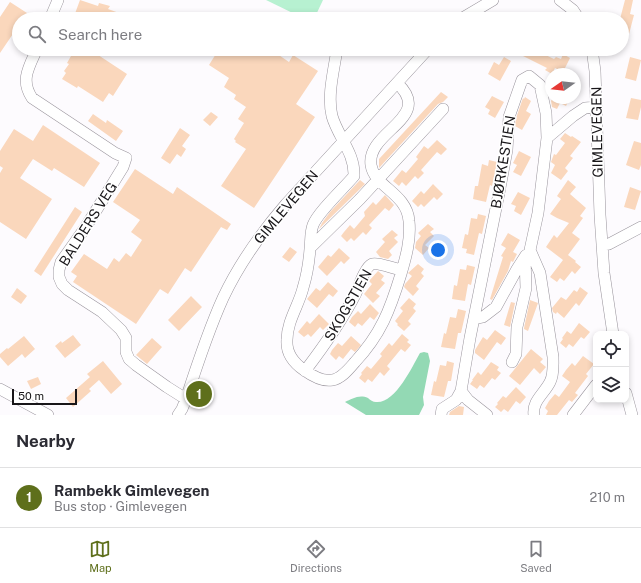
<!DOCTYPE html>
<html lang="en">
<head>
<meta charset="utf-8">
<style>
	body { margin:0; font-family:"Public Sans",sans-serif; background:#f7f7f7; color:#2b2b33 }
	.controls { position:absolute; right:12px; bottom:12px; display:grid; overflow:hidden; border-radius:8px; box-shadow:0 2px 6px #0003 }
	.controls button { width:36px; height:36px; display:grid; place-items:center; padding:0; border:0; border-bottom:1px solid #e1e1e2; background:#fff; color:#2b2b33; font:20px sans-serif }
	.compass { position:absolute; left:545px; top:68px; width:36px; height:36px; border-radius:50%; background:#fff; box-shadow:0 2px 6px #0003; rotate:256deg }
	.scale { position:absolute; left:12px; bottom:10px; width:65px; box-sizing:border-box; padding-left:4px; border:2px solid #181619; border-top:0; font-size:11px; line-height:14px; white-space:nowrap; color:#181619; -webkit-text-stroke:3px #fff; paint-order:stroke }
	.you { position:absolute; left:438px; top:250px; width:14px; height:14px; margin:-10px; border:3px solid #fff; border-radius:50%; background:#1a73e8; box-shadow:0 0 0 6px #1a73e833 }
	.badge { display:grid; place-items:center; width:26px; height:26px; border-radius:50%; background:#5e6f1b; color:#fff; font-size:13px; font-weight:700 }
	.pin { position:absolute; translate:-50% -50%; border:2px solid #fff; box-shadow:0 1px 4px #0006 }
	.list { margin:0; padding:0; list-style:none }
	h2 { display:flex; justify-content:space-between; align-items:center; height:52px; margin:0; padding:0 16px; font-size:17px }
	h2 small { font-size:13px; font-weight:400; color:#7c7c81 }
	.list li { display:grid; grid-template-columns:26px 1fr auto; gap:12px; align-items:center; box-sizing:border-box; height:60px; padding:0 16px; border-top:1px solid #e1e1e2 }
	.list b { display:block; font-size:15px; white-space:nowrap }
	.list p { margin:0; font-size:13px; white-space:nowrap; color:#7c7c81 }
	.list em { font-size:13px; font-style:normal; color:#7c7c81 }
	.icon { flex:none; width:22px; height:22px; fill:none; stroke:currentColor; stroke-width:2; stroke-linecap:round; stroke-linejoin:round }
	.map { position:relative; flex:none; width:641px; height:415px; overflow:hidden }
	.search { position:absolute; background:#fff; box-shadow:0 2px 6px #0003; left:12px; right:12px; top:12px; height:44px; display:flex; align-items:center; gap:10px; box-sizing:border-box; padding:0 14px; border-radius:22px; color:#7c7c81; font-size:15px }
	.sheet { height:112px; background:#fff }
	nav { display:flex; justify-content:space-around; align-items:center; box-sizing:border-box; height:56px; border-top:1px solid #e1e1e2; background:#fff; font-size:11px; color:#7c7c81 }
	nav a { display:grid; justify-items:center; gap:2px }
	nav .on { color:#5e6f1b }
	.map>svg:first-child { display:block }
</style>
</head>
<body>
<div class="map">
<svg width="641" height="415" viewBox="0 0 641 415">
	<rect width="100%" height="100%" fill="#fdfbfe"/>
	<!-- green -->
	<path fill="#b7f1d1" d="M266,0H323L314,19H305Z"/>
	<!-- forest -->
	<path fill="#93d9b4" d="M424,352L428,353L430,361L423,397L424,405L419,415H366L345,402C352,399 359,394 368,398C370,400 373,402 376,402C395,404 412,367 420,353Z"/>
	<!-- building -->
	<path fill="#fad7bc" d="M80,0L98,6L99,3L110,6L108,9L133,18V19H73Z
		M625,0H633L630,14L634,15L629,34L622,32V19H620Z
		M10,2L27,13L23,19H19V25L0,53V17Z
		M75,49H89L127,74L113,96L109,93L103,102L78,86L77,88L62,79L66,73L64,71L69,64L67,63Z
		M219,49H270L289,62L293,55L318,71L296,104L315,117L254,208L221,186L246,149L235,142L236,141L234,139L244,123L238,119L246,107L234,99L236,95L224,87L229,78L209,65Z
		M509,49H533L554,59L556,57L561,59L563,54L570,58L563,72L555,68L552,74L545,70L547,68Z
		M504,57L511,61L500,81L488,74L494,62L499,65Z
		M630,57L641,60L636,81L625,78Z
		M441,92L448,97L443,102L438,104L379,168V159Z
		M492,96L504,102L495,118L488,114L490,110L485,107Z
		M525,97L531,101L526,111L531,114L522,130L515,126L516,118L523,98L524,99Z
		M550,98H570L566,106L560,103L557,109L552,107L551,101L552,99Z
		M631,98L641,100V107L638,120L626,118Z
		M211,112L218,117L210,126L203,120Z
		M93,114L106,123L107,120L123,131L116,141L88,121Z
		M43,125L100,163L84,187L54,168L52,171L33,159L20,178L52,199L26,239L0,222V173L3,168L0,166V151L14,129L33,141Z
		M180,128L190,135L182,146L186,149L181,157L177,154L170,164L161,158Z
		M565,133L571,137L572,136L581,142L570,156L573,158L565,168L568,171L561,180L551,173L555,165L551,162L554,154L556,155L565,143L560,139Z
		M437,140L447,149L441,155L437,152L421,170L424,173L418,179L415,176L406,186L402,182L399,186L393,181L402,170L406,173L418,159L416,157L424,146L428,149Z
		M634,141L641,143V165L639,170L626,165Z
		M519,151L531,157L521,176L513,172L517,165L513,163Z
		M489,160L497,162L492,186L490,185L486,202L473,199L475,186H478L482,164L488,166Z
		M135,169L173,194L177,187L231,224L227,230L221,227L191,272L185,268L168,294L160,289L136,324L73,282L77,276L71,272L84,254L107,269L114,258L119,262L126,253L131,257L142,240L131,232L140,220L113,202Z
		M360,180L365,184L319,229L322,223L330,212Z
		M568,180L576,187L570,194L586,208L580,216L583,218L572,233L580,239L568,255L576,261L575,262L581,267L575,274L572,271L564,281L560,278L557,282L550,277L563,260L546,247L554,235L557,238L569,223L557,218L550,214L561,199L557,196Z
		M433,184L443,194L437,200L434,197L424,207L421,204L418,207L412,201L421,191L424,194Z
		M630,187L641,191L635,210L624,207Z
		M518,192L530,198L521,215L514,211L516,206L511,204Z
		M385,195L394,205L389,211L385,208L369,225L372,228L366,235L363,232L354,241L351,238L347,242L341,236L344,232L350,225L354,229L365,216L364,212L373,202L376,205Z
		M75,207L82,212L41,276L34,271Z
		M478,214L486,216L482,234L479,233L474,255L466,253L467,249L462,248L465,234L468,235L471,218L477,219Z
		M428,224L434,229L430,232L434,236L425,245L429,248L423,255L415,248L416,242L421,236L418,233Z
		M392,230L398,235L394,238L398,242L389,251L392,255L388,259L380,257L376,252L385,242L382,239Z
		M508,233L520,240L513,252L517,254L513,262L511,261L508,271L492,300L490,299L503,257L501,256L506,248L501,245Z
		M290,247L297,252L289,262L282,257Z
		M339,248L350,258L344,264L341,261L327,276L318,267L328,255L331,257Z
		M418,264L424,269L421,273L424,276L416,286L419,289L413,296L404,287L405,284L412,276L408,273Z
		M467,265L475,267L471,285L468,284L465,301L452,299L454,285L457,286L460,269L466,270Z
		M378,271L384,276L381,280L385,283L376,293L380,296L373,303L364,294L372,284L369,281Z
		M328,282L338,291L333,297L329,294L317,308L307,299L316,288L320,291Z
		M580,287L588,293L579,306L576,303L564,318L557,312L556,314L553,312L552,308L561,297L566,300L574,290L577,292Z
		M17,288L27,296L21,304L11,297Z
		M191,296L202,307L179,331L168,320Z
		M409,298L416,304L413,308L416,311L408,321L411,324L404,331L397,325L398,324L395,321L403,311L400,308Z
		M530,300L538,303L528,331L524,329V328Z
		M511,302L515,303L510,327L504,325Z
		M370,304L379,313L374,320L370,317L362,326L358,323L355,327L349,322L352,317L358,311L361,314Z
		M458,309L466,311L461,333H458L455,349L441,347L444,333L446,334L450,317L456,318Z
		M319,314L329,324L323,330L320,327L311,337L308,334L304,337L298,332L307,321L310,324Z
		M579,323L590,332L584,339L581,337L573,347L569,344L566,348L560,343L563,339L562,338L567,331L571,334Z
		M495,330L506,338L501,345L497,342L484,360L475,353V350L483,337L487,340Z
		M402,334L409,340L407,342L411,345L405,352L401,349L387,366L390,369L384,376L380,372L372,382L368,379L365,383L359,378L362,374L361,373L367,366L371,369L382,356L380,354L389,343L392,346Z
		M73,335L81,345L65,358L55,346L61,341L62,343Z
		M24,336L35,349L25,358L22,354L8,366L0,357V354L7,348L8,349Z
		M351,336L361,345L355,352L351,349L343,359L339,356L336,360L330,354L332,350L338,343L342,346Z
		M152,338L162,347L147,364L136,355Z
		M531,349L543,359L540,362L546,367L540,374L534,368L520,385L509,376Z
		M583,356L594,364L586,374L588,376L575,393L578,395L572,402L569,400L557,415H546L548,411L545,408L549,401L555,394L559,397L570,382L562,376L566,370L572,363L575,366Z
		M103,361L122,384L111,394L99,380L89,389L91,391L73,407L66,398L90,377L87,374Z
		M447,361L454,363L451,381H448L444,397L431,395L434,381L436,382L440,365L446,366Z
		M491,362L499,367L497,370L501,373L495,380L492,378L484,388L480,385L477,389L470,384L473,380H472L478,372L481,375Z
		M38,377L41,384L31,389L27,381Z
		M516,387L526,397L520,404L516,401L508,412L504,409L501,412L495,407L498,404L497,403L503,396L506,398Z
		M459,406L464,407L463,415H449L450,412Z"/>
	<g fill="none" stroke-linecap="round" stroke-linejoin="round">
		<defs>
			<path id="minor" d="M560,0L573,10L579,19
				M50,19L58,0
				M461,19L493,0
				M37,49C29,67 20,80 32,98L115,153L126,158L123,167L102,201L85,228L61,262L59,270V277L62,284L68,290L102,312L121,330L126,338V352L129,359L136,365L167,387L186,399
				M337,49C334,70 327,95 332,116C338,137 355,153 354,176C344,188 318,212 313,225C310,233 311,241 310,249C309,262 307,275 303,288C299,305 287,321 287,340C286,353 294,363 304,370C311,375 322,382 332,380C341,379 349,369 355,362C381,334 390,310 401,274C406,257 411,239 409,221C407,193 374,187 371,165C366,131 435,118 397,83
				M592,49L595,71L600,215L604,273L613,334
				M602,245L609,244L641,227
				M310,248L360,199L443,109
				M474,319L483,317L496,307L517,269L526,255
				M512,362L516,354L517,327L526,288L525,257
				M305,371C324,346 342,321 356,293C359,286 365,267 372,264C377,262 395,269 402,270
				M0,389L48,415
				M626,393L632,415
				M178,415L182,409L186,399C197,365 208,331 223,298C239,264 261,233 286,204L428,49
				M441,415L442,409L456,400L461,391
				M487,415L468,400L461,391L470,338L499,193L507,150L509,117L522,80L529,76L540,85L546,113L547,138
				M534,415C532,401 544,394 550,382C554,375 553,365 553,357L540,273L530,250L538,213L547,138L573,116L585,108L597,107
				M573,415L596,385"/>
		</defs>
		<!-- minor casing -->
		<use href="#minor" stroke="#99949c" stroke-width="12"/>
		<!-- minor -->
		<use href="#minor" stroke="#fff" stroke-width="11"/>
	</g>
	<g text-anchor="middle" stroke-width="3" stroke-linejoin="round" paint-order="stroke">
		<!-- street labels -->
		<g font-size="14" fill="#181619" stroke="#fff">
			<text transform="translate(597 132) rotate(-91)" y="5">GIMLEVEGEN</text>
			<text transform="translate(503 162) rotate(-81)" y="5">BJØRKESTIEN</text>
			<text transform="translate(286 207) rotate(-50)" y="5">GIMLEVEGEN</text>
			<text transform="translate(88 224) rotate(-58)" y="5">BALDERS VEG</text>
			<text transform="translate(348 305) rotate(-60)" y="5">SKOGSTIEN</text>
		</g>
	</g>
</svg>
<div class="controls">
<button><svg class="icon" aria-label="locate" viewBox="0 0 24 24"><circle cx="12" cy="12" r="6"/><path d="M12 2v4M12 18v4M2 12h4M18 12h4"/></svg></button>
<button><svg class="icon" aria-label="layers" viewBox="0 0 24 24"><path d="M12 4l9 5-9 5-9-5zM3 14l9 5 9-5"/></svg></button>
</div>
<svg class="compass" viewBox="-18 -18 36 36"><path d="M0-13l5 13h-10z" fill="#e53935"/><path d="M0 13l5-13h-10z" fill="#7c7c81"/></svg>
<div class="scale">50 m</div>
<div class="you"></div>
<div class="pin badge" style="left:199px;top:394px">1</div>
<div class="search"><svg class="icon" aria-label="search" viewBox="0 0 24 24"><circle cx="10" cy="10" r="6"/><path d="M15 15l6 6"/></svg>Search here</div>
</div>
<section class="sheet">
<h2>Nearby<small></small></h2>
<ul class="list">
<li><span class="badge">1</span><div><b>Rambekk Gimlevegen</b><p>Bus stop · Gimlevegen</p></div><em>210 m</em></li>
</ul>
</section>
<nav>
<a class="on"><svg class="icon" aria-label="map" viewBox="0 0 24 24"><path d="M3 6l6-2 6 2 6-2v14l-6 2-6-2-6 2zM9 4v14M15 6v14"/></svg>Map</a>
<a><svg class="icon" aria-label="directions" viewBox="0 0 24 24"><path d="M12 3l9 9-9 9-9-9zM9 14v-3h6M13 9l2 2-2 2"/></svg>Directions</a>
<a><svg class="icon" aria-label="saved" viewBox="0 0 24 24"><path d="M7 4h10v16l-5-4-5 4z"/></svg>Saved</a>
</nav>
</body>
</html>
